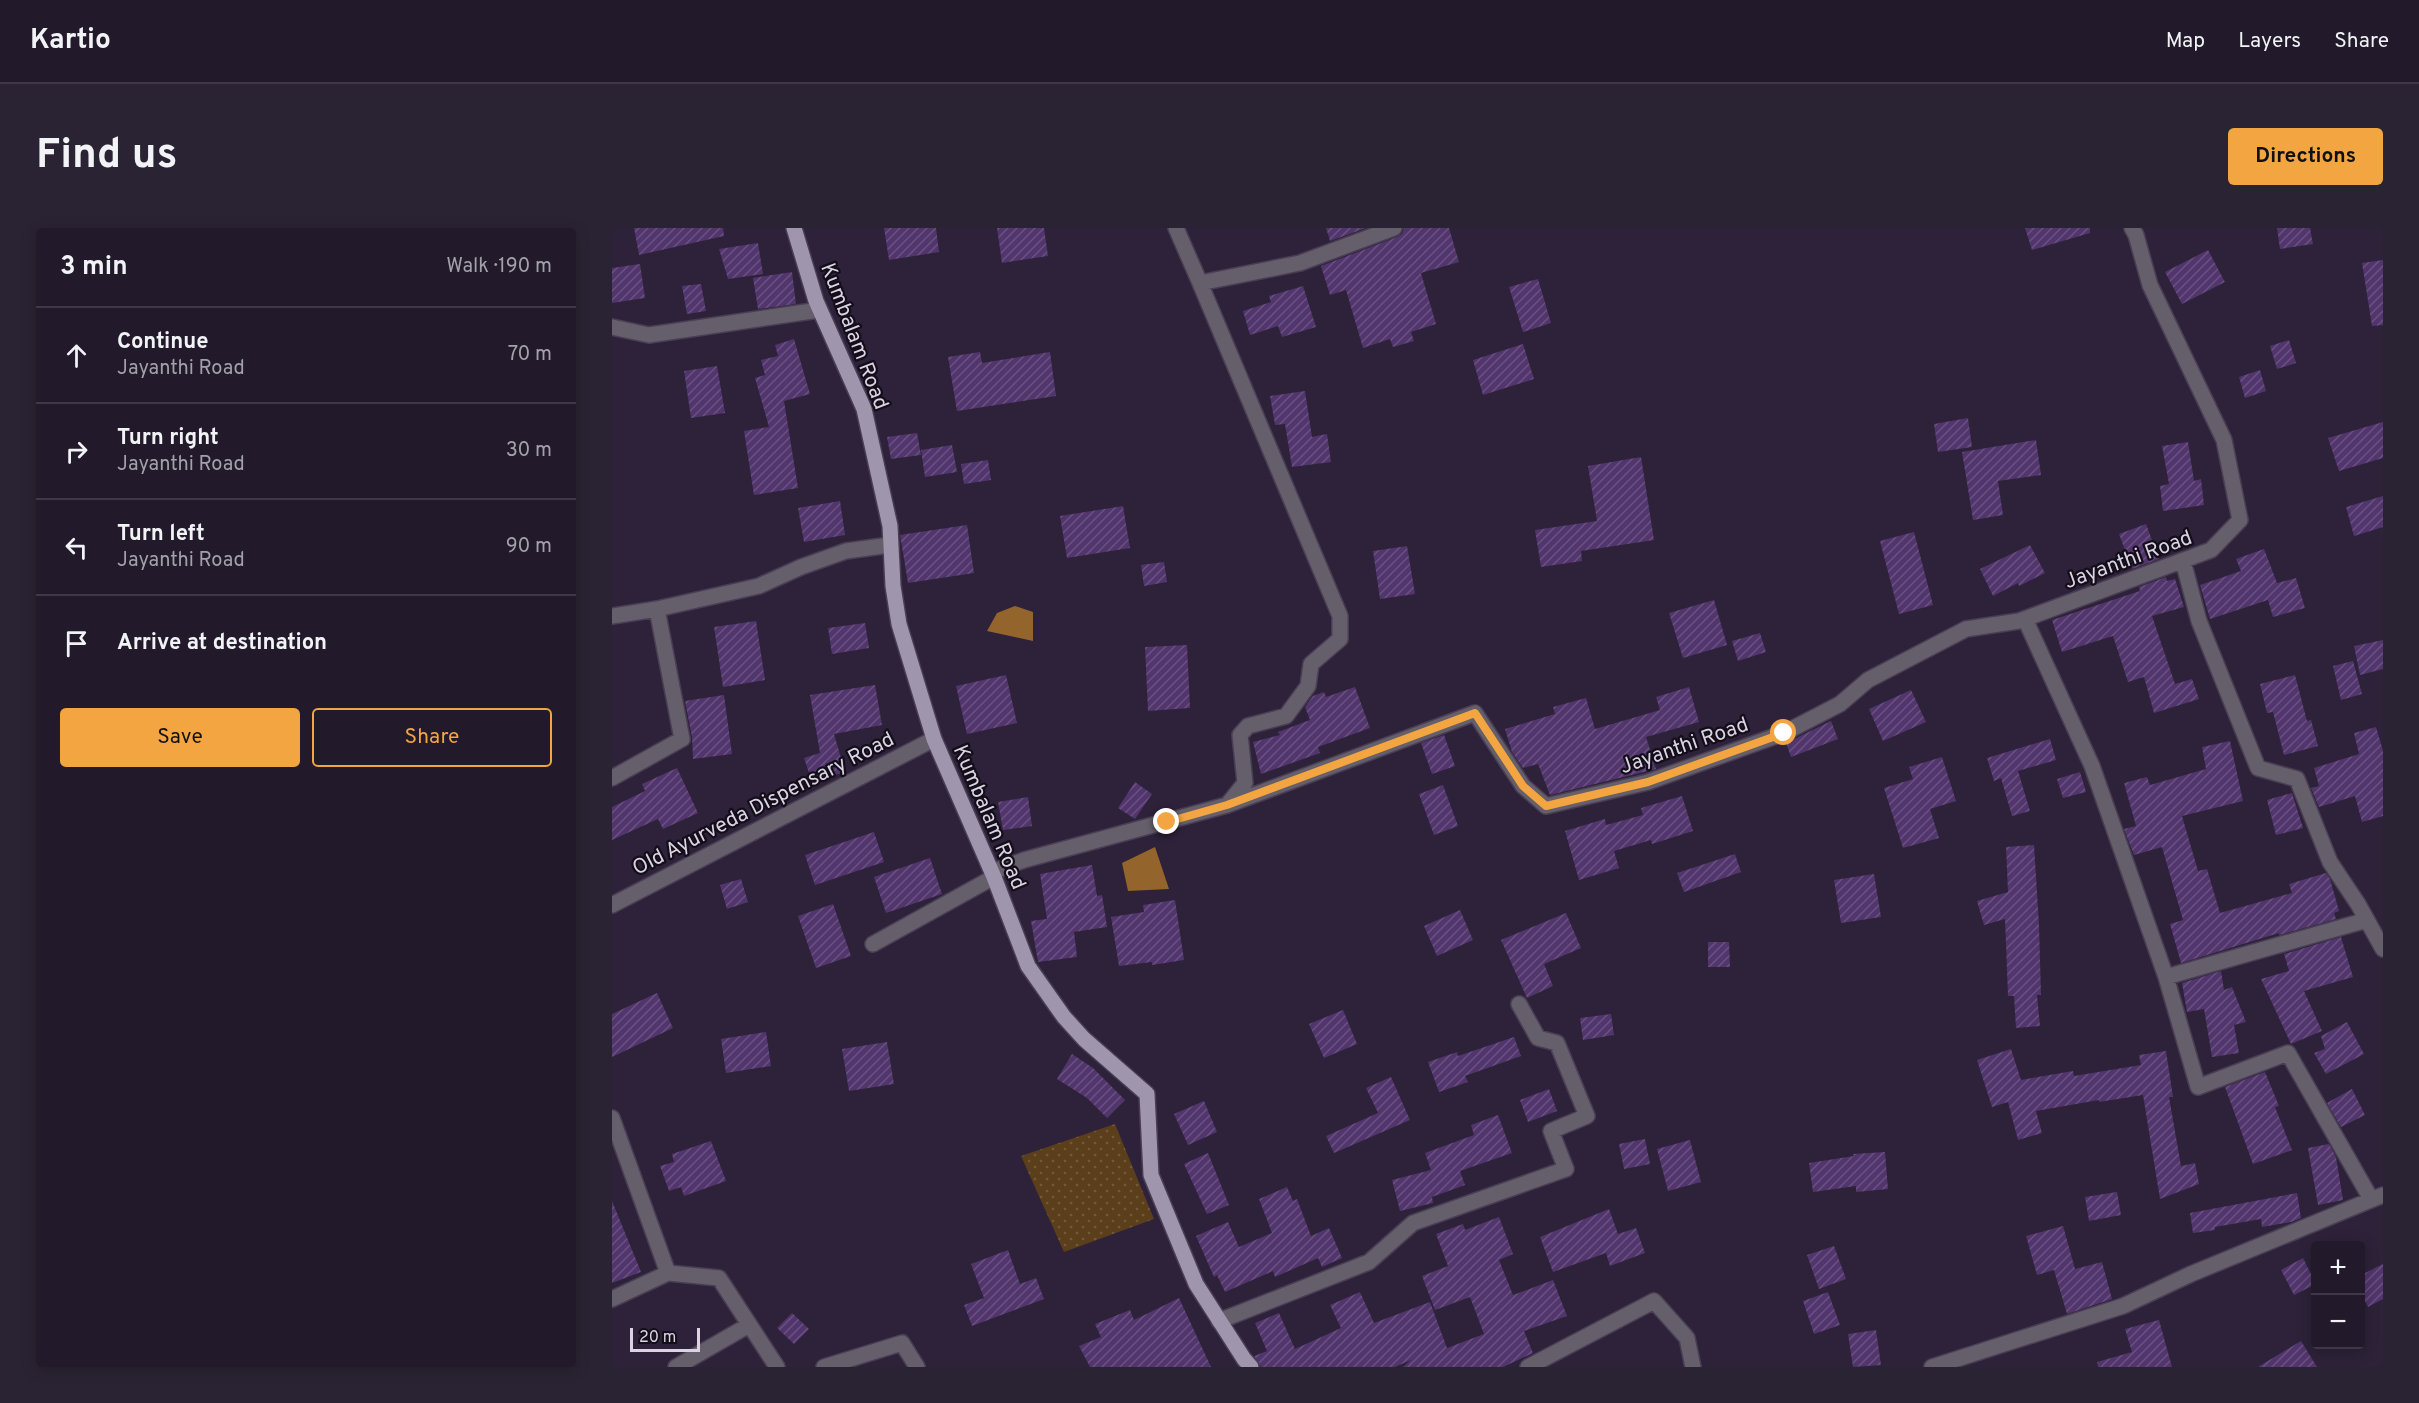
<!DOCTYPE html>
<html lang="en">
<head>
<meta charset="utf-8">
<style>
	body { margin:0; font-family:Overpass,sans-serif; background:#2a2333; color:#f1f3f6 }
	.controls { position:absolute; right:18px; bottom:18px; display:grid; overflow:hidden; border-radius:6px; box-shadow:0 3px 15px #0003 }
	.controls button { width:54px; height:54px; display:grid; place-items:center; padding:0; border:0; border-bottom:2px solid #3f3847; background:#221a2b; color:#f1f3f6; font:30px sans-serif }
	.scale { position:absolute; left:18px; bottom:15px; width:70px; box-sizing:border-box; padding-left:6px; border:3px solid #dad3e2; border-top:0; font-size:16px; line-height:21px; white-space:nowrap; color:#dad3e2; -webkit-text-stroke:4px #130e19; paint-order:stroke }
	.stop { position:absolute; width:18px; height:18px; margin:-14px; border:4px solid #f2a541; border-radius:50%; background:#fff }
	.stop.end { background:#f2a541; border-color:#fff; box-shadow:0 2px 6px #0008 }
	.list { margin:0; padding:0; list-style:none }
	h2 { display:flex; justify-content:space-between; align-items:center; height:78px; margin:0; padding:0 24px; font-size:26px }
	h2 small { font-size:20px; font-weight:400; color:#a2a1a9 }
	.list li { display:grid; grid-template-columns:39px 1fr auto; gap:18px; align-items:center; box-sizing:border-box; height:96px; padding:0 24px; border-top:2px solid #3f3847 }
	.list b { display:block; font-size:22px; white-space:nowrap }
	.list p { margin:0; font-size:20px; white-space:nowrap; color:#a2a1a9 }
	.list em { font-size:20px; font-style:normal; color:#a2a1a9 }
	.actions { display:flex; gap:12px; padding:18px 24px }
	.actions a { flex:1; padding:14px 0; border:2px solid #f2a541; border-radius:6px; text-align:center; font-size:21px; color:#f2a541 }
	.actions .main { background:#f2a541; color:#111 }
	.icon { flex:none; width:33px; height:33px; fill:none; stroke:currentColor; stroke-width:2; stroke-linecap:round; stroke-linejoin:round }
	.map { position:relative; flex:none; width:1771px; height:1139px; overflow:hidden; border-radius:6px }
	header { display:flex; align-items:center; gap:36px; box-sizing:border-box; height:84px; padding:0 30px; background:#221a2b; border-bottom:2px solid #3f3847 }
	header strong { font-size:28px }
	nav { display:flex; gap:33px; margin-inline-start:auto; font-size:21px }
	.intro { display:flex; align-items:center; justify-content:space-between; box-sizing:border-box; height:144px; padding:0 36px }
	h1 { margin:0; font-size:42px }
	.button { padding:15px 27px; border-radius:6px; background:#f2a541; color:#111; font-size:21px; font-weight:700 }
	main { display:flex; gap:36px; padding:0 36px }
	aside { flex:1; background:#221a2b; border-radius:6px; box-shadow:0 3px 15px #0003 }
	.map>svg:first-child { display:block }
</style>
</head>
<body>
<header>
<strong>Kartio</strong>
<nav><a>Map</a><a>Layers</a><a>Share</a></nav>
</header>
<div class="intro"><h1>Find us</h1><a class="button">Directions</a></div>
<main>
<aside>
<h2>3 min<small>Walk · 190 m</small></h2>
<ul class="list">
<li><svg class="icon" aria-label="ahead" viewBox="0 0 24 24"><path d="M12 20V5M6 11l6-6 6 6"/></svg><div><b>Continue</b><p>Jayanthi Road</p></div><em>70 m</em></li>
<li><svg class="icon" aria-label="right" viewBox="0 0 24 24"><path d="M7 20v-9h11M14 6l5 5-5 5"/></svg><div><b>Turn right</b><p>Jayanthi Road</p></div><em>30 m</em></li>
<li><svg class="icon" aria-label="left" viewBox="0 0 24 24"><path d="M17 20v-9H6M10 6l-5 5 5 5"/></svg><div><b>Turn left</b><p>Jayanthi Road</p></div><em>90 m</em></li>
<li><svg class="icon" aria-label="arrive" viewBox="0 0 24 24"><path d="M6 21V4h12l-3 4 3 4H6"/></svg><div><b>Arrive at destination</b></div></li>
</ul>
<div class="actions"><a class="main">Save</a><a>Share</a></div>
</aside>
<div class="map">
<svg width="1771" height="1139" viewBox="0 0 1771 1139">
	<defs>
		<pattern id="park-dots" width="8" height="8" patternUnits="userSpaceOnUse" patternTransform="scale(1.5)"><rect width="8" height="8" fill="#5b3e1a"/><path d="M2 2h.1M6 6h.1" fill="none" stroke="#72593b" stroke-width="1.8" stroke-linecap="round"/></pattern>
		<pattern id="building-hatch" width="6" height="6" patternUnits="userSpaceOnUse" patternTransform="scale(1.5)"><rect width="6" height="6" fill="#51356c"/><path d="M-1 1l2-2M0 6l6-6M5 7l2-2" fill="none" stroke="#695181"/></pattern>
	</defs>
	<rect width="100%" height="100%" fill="#2d2239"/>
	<!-- park -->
	<path fill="url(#park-dots)" d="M503,896L542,991L452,1024L409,928Z"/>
	<!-- water -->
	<path fill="#93642b" d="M403,378L421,384V413L375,403L385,385Z
		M543,619L557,661L516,663L510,635Z"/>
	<!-- building -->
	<path fill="url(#building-hatch)" d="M22,0H111L112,8L27,27Z
		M272,0H324L327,24L277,32Z
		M385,0H432L436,28L390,35Z
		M714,0H754L718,13Z
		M792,0H837L847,34L809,45L824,96L799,104L802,113L781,119L778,111L751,120L734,62L718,67L709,38L785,9L790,6Z
		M1413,0H1478V5L1420,22Z
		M1665,0H1698L1701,16L1668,21Z
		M146,15L151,46L116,51L107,21Z
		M1596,22L1613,54L1570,76L1553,44Z
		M1771,32V97L1760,98L1750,35Z
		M28,36L33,70L0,75V40Z
		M180,44L184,76L146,81L141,50Z
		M926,51L939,95L911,104L897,59Z
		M89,56L94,83L75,86L70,58Z
		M691,58L704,99L670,109L666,98L638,107L631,83L659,74L657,68Z
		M182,111L198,166L172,173L186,260L142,267L132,203L157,199L143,150L153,147L149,132L166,128L163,117Z
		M1677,112L1684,135L1665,141L1658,118Z
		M911,116L922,151L871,167L861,132Z
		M368,124L370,135L438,124L444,168L345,183L336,129Z
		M105,138L113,185L79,190L72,143Z
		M1648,142L1654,163L1633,170L1627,149Z
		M693,163L700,209L715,206L719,234L680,239L673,196L663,197L658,168Z
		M1356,190L1360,219L1326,224L1322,196Z
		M1771,194V230L1727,243L1716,210Z
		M305,205L309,227L279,231L275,209Z
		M1424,212L1429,247L1386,253L1391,287L1361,292L1350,224Z
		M1576,214L1582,253L1589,251L1592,277L1551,283L1548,258L1557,256L1550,218Z
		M340,217L345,244L313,249L309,222Z
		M1029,229L1042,312L969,323L970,333L929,339L923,302L985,293L976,238Z
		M376,232L379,252L352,256L349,236Z
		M1771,268V299L1742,308L1734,279Z
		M228,273L233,307L192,314L186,280Z
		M511,278L518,320L455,330L448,288Z
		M1534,296L1547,331L1520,341L1507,306Z
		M355,297L362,345L296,355L288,307Z
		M1302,304L1321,377L1287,386L1268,313Z
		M1418,317L1433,345L1407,358L1406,355L1381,368L1368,341Z
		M795,318L803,366L768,371L761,323Z
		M1652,321L1665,355L1684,350L1693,380L1661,389L1656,372L1598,391L1588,357L1629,343L1624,331Z
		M552,334L555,354L532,358L529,337Z
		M1554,349L1555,353L1563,351L1572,379L1540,388L1563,456L1580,451L1587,471L1542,485L1532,449L1516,454L1501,408L1450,424L1440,392L1528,363L1527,359Z
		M1102,372L1115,417L1071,430L1057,385Z
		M144,393L153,452L111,459L102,399Z
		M253,395L257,420L220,426L216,400Z
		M1148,405L1154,424L1126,433L1120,413Z
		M1771,412V441L1748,447L1742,418Z
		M575,417L578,480L536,483L533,419Z
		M1741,433L1750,466L1729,472L1721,438Z
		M394,447L405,495L355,506L344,458Z
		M1683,447L1695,493L1699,492L1706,518L1672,527L1661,484L1655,485L1648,456Z
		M263,457L270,497L222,506L233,544L200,554L192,530L208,525L198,467Z
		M743,459L758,500L706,519L708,525L649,546L641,514L668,507L666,504L698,492L693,479L701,468L712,464L714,469Z
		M1077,459L1087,494L1034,509L1044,541L938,567L926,536L911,540L900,524L893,501L943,486L941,479L974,470L983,501L1048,482L1044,469Z
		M1299,462L1314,494L1271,513L1257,481Z
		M112,467L120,526L81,531L80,509L73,473Z
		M1219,493L1226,511L1179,529L1174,515Z
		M1764,499L1771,523V588L1750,594L1743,568L1707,579L1699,560L1707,558L1702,540L1747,526L1742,505Z
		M832,507L843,538L820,546L809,515Z
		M1438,511L1444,532L1406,543L1418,583L1400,588L1389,550L1382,553L1375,530Z
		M1618,513L1631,573L1570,588L1586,643L1595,641L1608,685L1680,665L1677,656L1714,645L1718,651L1727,683L1722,685L1724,691L1667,707V705L1569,735L1558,696L1571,692L1550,619L1522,627L1512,601L1524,598L1512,555L1535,549L1538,557L1594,541L1590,519Z
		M1330,529L1344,573L1318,581L1327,610L1291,620L1272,560L1301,551L1297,539Z
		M65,540L86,585L51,601L46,591L0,612V579L33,563L30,556Z
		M1468,544L1474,564L1451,570L1445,551Z
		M523,554L540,566L523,591L506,580Z
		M831,557L846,598L822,607L807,566Z
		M1680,565L1691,600L1664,607L1655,572Z
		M1070,568L1081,603L1040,616L1039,612L1002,623L1007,640L967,652L953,603L993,591L994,597L1031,587L1029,580Z
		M416,569L420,598L391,602L386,574Z
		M262,604L272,634L203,657L193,627Z
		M1422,617L1427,697L1429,767H1425L1428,798L1404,800L1402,768H1396L1393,691L1372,697L1365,673L1396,664L1394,619Z
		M1123,626L1129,644L1072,664L1065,645Z
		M318,630L330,666L274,685L262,649Z
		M480,637L485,668L490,667L495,699L462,704L465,729L426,734L419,693L435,691L428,646Z
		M1262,646L1269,689L1229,695L1222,652Z
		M129,651L136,674L115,681L108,657Z
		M563,672L572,732L540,737V734L507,738L499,689L532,684L531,677Z
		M221,676L239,728L204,740L186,688Z
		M848,682L861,712L825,728L812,698Z
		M954,685L969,720L932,736L941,758L915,770L889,712Z
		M1729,709L1741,749L1692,763L1710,803L1679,816L1649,751L1677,743L1672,726Z
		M1096,714H1117L1118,739H1096Z
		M1609,743L1612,762L1620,759L1634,794L1622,797L1627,825L1600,829L1592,781L1575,784L1570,755Z
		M45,765L61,800L0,829V786Z
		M731,782L745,816L712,830L697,796Z
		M999,786L1002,807L971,812L968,790Z
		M1735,794L1752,826L1714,846L1702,825L1713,821L1709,808Z
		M154,804L159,838L114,845L109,811Z
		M902,809L909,828L853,848L856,854L827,864L816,834L845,824L846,828Z
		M275,814L282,856L237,863L230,821Z
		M1399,821L1409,852L1461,843L1462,848L1529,837L1527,827L1554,823L1561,869H1557L1569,938L1583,935L1587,956L1548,971L1531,867L1487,874V872L1424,883L1430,905L1406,912L1396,874L1380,879L1365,832Z
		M460,826L481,840L513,872L495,890L475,870L445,851Z
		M1653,844L1667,878L1663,879L1680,922L1641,936L1613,859Z
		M779,849L798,892L722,925L714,908L766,885L754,860Z
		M937,861L945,883L916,894L908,872Z
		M1740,861L1753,887L1729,899L1715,875Z
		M592,873L605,904L576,917L562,886Z
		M886,887L900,925L848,943L853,957L820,969L821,975L788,983L780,952L819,942L813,925L862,907L859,897Z
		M1033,911L1038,936L1012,941L1007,916Z
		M1078,912L1089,954L1056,963L1045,921Z
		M99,913L114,953L72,968L69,959L57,963L48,938L62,934L60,926Z
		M1717,916L1724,929L1731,972L1706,977L1696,920Z
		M1273,924L1276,961L1244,964V958L1201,964L1197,935L1242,928L1241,926Z
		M596,925L617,977L595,986L572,936Z
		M675,959L681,973L685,971L699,1008L717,1000L730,1030L710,1039L706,1030L663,1049L661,1043L613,1064L605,1047L602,1049L584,1008L616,994L627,1019L660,1005L647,971Z
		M1505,964L1509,987L1477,993L1473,969Z
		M1685,965L1689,990L1679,994L1650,999L1649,991L1603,999V1002L1581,1005L1578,985Z
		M0,973L29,1044L0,1055Z
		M997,981L1006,1006L1024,1000L1033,1025L998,1038L994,1025L941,1044L928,1009Z
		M887,989L901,1026L887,1032L901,1067L941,1052L955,1088L912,1103L921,1125L891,1139H791L799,1132L783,1139H649L642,1128L655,1123L643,1095L667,1085L683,1121L729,1100L718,1077L748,1064L762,1095L818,1074L835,1120L872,1106L858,1069L823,1082L810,1048L836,1038L824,1006L851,996L853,1002Z
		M1451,998L1463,1041L1490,1034L1500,1071L1455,1086L1442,1042L1425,1047L1414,1008Z
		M1222,1018L1234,1051L1207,1061L1195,1027Z
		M396,1022L408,1056L424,1050L432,1071L360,1098L352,1077L372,1070L359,1036Z
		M1691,1030L1704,1056L1682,1067L1669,1042Z
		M1771,1036V1071L1756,1079L1749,1065V1047Z
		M1216,1064L1228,1097L1202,1106L1191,1073Z
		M567,1070L599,1139H478L467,1118L489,1109L483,1096L518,1082L522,1092Z
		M180,1085L197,1101L182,1116L165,1100Z
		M1547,1092L1560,1139H1486L1485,1134L1520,1124L1513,1101Z
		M1264,1102L1269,1137L1241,1139L1236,1106Z
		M1689,1113L1705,1139H1646Z"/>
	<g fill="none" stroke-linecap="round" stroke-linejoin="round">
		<defs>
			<path id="minor" d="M564,0L588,55L688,35L782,0
				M588,55L728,388V411L699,436L696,458L674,488L636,498L628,507L633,555L616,576
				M0,99L37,107L207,82
				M1571,333L1587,393L1646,540L1685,551L1718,634L1746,676L1771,721
				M0,388L45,381
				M1413,391L1480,538L1554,749L1586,859L1676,825L1759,971
				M0,550L70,511L45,381L147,358L189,339L234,323L278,317
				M380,644L412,632L615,577L863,485L911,558L934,578L1036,554L1172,505L1228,476L1256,452L1354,401L1407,393L1599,322L1628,292L1612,212L1538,57L1524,7L1520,0
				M0,677L322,511
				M261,716L382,649
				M1554,749L1755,692
				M0,890L56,1045L107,1050L165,1139
				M0,1071L56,1045
				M607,1093L757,1034L801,995L954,941L939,903L975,888L945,815L926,810L907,776
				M64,1139L137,1097
				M212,1139L290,1115L305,1139
				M916,1139L1042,1073L1075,1110L1081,1139
				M1320,1139L1511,1078L1579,1046L1771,967"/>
			<path id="major" d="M182,0L204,73L252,181L278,298L281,358L287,396L322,511L382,649L416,738L452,789L472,811L535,866L539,947L584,1056L632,1131L639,1139"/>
		</defs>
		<!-- minor casing -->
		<use href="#minor" stroke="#493e54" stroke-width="18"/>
		<!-- major casing -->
		<use href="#major" stroke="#493e54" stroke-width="18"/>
		<!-- minor -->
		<use href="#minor" stroke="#645f6b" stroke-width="15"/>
		<!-- major -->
		<use href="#major" stroke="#9f95ad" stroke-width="15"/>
	</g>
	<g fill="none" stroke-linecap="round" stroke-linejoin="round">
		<!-- route -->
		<path stroke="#f2a541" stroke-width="8" d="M555,594L615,577L863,485L911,558L934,578L1036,554L1172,505"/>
	</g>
	<g text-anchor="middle" stroke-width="4.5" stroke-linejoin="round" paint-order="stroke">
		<!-- street labels -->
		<g font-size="21" fill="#dad3e2" stroke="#130e19">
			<text transform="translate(243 108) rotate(69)" y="7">Kumbalam Road</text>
			<text transform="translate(1516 331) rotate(-20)" y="7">Jayanthi Road</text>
			<text transform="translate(1072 517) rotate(-19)" y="7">Jayanthi Road</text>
			<text transform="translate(151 575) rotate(-27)" y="7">Old Ayurveda Dispensary Road</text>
			<text transform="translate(378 589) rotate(67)" y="7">Kumbalam Road</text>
		</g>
	</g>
</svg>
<div class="controls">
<button>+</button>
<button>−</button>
</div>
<div class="scale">20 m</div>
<div class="stop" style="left:1172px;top:505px"></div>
<div class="stop end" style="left:555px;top:594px"></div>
</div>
</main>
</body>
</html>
